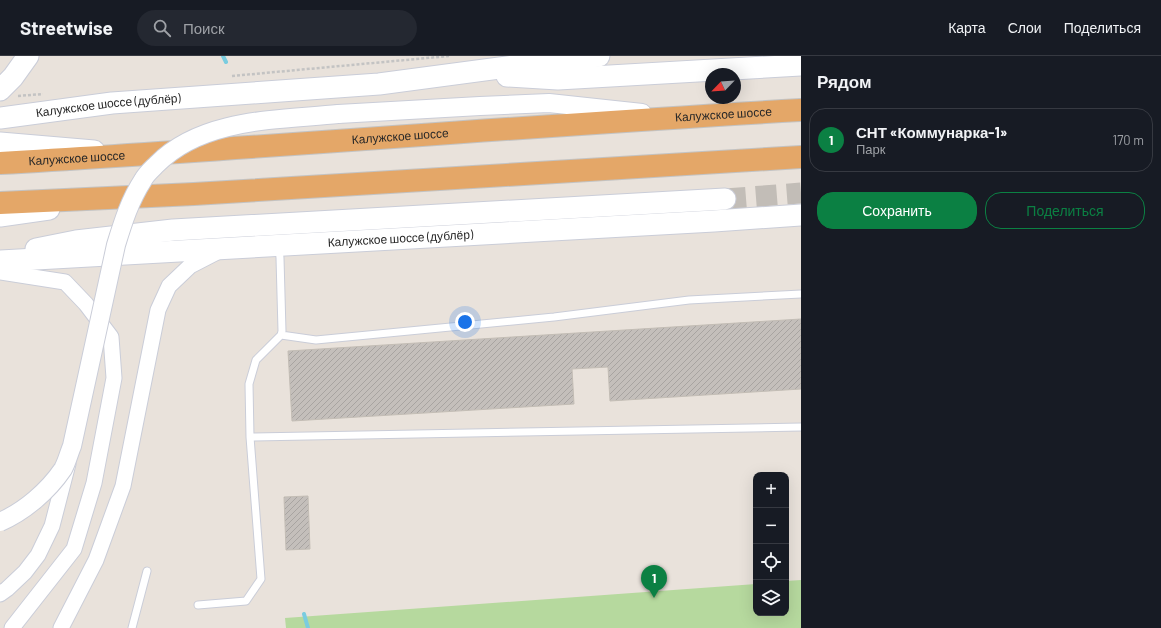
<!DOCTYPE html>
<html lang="ru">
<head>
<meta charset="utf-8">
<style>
	body { margin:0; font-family:Barlow,sans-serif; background:#242831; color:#f1f3f6 }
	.controls { position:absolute; right:12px; bottom:12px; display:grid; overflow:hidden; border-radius:8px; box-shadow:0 4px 16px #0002 }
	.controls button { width:36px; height:36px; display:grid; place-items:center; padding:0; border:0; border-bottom:1px solid #363941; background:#171b24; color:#f1f3f6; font:20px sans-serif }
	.compass { position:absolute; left:705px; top:12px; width:36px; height:36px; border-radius:50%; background:#171b24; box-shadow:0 4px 16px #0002; rotate:245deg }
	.you { position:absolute; left:465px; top:266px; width:14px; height:14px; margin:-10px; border:3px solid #fff; border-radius:50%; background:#1a73e8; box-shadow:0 0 0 6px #1a73e833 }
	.badge { display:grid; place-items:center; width:26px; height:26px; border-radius:50%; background:#0b8043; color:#fff; font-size:13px; font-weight:700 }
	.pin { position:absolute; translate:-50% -33px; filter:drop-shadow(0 1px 2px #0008) }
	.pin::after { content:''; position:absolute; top:21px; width:14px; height:12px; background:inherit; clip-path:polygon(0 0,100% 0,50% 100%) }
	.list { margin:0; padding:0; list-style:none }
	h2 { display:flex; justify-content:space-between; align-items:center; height:52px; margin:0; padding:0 16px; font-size:17px }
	h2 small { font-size:13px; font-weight:400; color:#9ea1a6 }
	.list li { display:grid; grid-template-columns:26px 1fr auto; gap:12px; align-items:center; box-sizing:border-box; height:64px; margin:0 8px 8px; padding:0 8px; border:1px solid #363941; border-radius:16px }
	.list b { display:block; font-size:15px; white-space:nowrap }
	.list p { margin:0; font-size:13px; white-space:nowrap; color:#9ea1a6 }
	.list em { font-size:13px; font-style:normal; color:#9ea1a6 }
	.actions { display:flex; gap:8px; padding:12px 16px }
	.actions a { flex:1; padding:9px 0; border:1px solid #0b8043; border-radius:16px; text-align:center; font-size:14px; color:#0b8043 }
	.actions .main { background:#0b8043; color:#fff }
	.icon { flex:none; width:22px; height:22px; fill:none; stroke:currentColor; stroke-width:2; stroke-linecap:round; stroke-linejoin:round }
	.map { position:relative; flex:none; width:801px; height:572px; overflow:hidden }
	header { display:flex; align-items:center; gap:24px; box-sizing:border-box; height:56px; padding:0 20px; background:#171b24; border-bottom:1px solid #363941 }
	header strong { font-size:19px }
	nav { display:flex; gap:22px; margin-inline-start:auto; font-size:14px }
	.search { width:280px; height:36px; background:#242831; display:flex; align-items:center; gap:10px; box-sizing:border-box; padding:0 14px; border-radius:22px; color:#9ea1a6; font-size:15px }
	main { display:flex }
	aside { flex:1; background:#171b24 }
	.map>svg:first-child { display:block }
</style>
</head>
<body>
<header>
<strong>Streetwise</strong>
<div class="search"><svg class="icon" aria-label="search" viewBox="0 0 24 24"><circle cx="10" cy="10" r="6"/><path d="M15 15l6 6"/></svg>Поиск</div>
<nav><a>Карта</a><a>Слои</a><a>Поделиться</a></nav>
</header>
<main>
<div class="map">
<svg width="801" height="572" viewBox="0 0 801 572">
	<defs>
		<pattern id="building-hatch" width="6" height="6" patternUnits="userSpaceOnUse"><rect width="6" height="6" fill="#c4bfbb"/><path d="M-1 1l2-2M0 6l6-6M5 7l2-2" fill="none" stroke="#a8a4a1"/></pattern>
	</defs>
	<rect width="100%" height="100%" fill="#e9e2db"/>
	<!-- garden -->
	<path fill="#b6d99e" d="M801,524V572H286L285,562L756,528V557H786V525Z"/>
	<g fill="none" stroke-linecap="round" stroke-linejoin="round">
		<!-- stream -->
		<path stroke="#7accdf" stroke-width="4" d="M223,0L226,6
			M304,558L308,572"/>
	</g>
	<!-- building -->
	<path fill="url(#building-hatch)" stroke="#c3bdb5" d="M801,263V333L610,345L608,311L572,313L574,348L292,365L288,295Z
		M308,440L310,493L286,494L284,441Z"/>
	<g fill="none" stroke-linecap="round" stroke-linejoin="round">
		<!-- secondary-tunnel -->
		<path stroke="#c2bdb7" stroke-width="21" stroke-dasharray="21 10" stroke-linecap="butt" d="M725,143L801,137"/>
		<defs>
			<path id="service" d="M281,279L316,284L554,261L689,244L801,238
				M250,381L801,371
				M198,549L246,545L261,523L250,381L249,328L256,304L281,279L282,275L280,202L279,191
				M132,572L147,515"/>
			<path id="minor" d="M0,216L65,226L86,248L111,281L114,322L94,427L74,493L12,572
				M0,538L7,533L25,516L38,499L52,470L68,408
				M61,572L96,504L123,430L158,254L169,230L190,210L219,195"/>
			<path id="tertiary" d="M338,58L480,50L549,47L642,57"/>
			<g id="secondary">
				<path d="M507,20L558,23L801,9"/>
				<path d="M0,34L13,21L28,0"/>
				<path id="s1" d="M0,62L112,47L379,28L559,4L599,0"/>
				<path d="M0,87L94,95"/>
				<path d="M0,160L49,153"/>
				<path d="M36,193L76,185L173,174L725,143"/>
				<path id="s2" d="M0,205L714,165L801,159"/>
			</g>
			<g id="trunk">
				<path id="s3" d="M0,107C267,92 534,69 801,54"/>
				<path d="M0,147L194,138L801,101"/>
			</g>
		</defs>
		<!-- service casing -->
		<use href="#service" stroke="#cacdd8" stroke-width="9"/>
		<!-- minor casing -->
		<use href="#minor" stroke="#cacdd8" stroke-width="17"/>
		<!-- tertiary casing -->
		<use href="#tertiary" stroke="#cacdd8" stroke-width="20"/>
		<!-- secondary casing -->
		<use href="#secondary" stroke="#cacdd8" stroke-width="23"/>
		<!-- trunk casing -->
		<use href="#trunk" stroke="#c3c3c3" stroke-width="24"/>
		<!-- path -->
		<path stroke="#c3c3c3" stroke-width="2.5" stroke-dasharray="3 2" stroke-linecap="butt" d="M232,20L449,0
			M18,40L43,38"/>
		<!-- service -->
		<use href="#service" stroke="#fff" stroke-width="7"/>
		<!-- minor -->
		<use href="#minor" stroke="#fff" stroke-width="15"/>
		<!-- tertiary -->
		<use href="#tertiary" stroke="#fff" stroke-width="18"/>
		<!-- secondary -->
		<use href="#secondary" stroke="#fff" stroke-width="21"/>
		<!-- trunk -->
		<use href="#trunk" stroke="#e4a768" stroke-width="22"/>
		<defs>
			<path id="tertiary-bridge" d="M0,466C25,455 48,435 63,413C67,406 69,397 72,390L116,189C123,166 130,144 143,124C146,118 152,113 157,108C202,62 278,64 338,58"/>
		</defs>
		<!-- tertiary-bridge casing -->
		<use href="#tertiary-bridge" stroke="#cacdd8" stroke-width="20" stroke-linecap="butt"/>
		<!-- tertiary-bridge -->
		<use href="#tertiary-bridge" stroke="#fff" stroke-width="18"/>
	</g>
	<g text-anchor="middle" stroke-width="4" stroke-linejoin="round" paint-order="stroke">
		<!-- street labels -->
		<g font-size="12" fill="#282828" stroke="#fff">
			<text dy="4" stroke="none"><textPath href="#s1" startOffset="109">Калужское шоссе (дублёр)</textPath></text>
			<text dy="4" stroke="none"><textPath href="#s3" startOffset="725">Калужское шоссе</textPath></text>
			<text dy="4" stroke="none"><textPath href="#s3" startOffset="401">Калужское шоссе</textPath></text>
			<text dy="4" stroke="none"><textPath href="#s3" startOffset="77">Калужское шоссе</textPath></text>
			<text dy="4" stroke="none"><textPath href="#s2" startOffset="401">Калужское шоссе (дублёр)</textPath></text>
		</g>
	</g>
</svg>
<div class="controls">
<button>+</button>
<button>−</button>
<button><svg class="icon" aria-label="locate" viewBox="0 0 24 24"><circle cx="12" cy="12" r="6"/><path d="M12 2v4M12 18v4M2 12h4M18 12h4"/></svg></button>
<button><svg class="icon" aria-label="layers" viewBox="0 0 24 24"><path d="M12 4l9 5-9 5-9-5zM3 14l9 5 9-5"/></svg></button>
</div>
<svg class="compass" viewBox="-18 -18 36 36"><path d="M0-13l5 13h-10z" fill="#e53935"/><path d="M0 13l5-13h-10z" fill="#9ea1a6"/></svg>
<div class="you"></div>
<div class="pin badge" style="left:654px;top:542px">1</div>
</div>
<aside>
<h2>Рядом<small></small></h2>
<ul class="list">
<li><span class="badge">1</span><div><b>СНТ «Коммунарка-1»</b><p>Парк</p></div><em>170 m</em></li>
</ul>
<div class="actions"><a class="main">Сохранить</a><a>Поделиться</a></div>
</aside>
</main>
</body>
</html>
